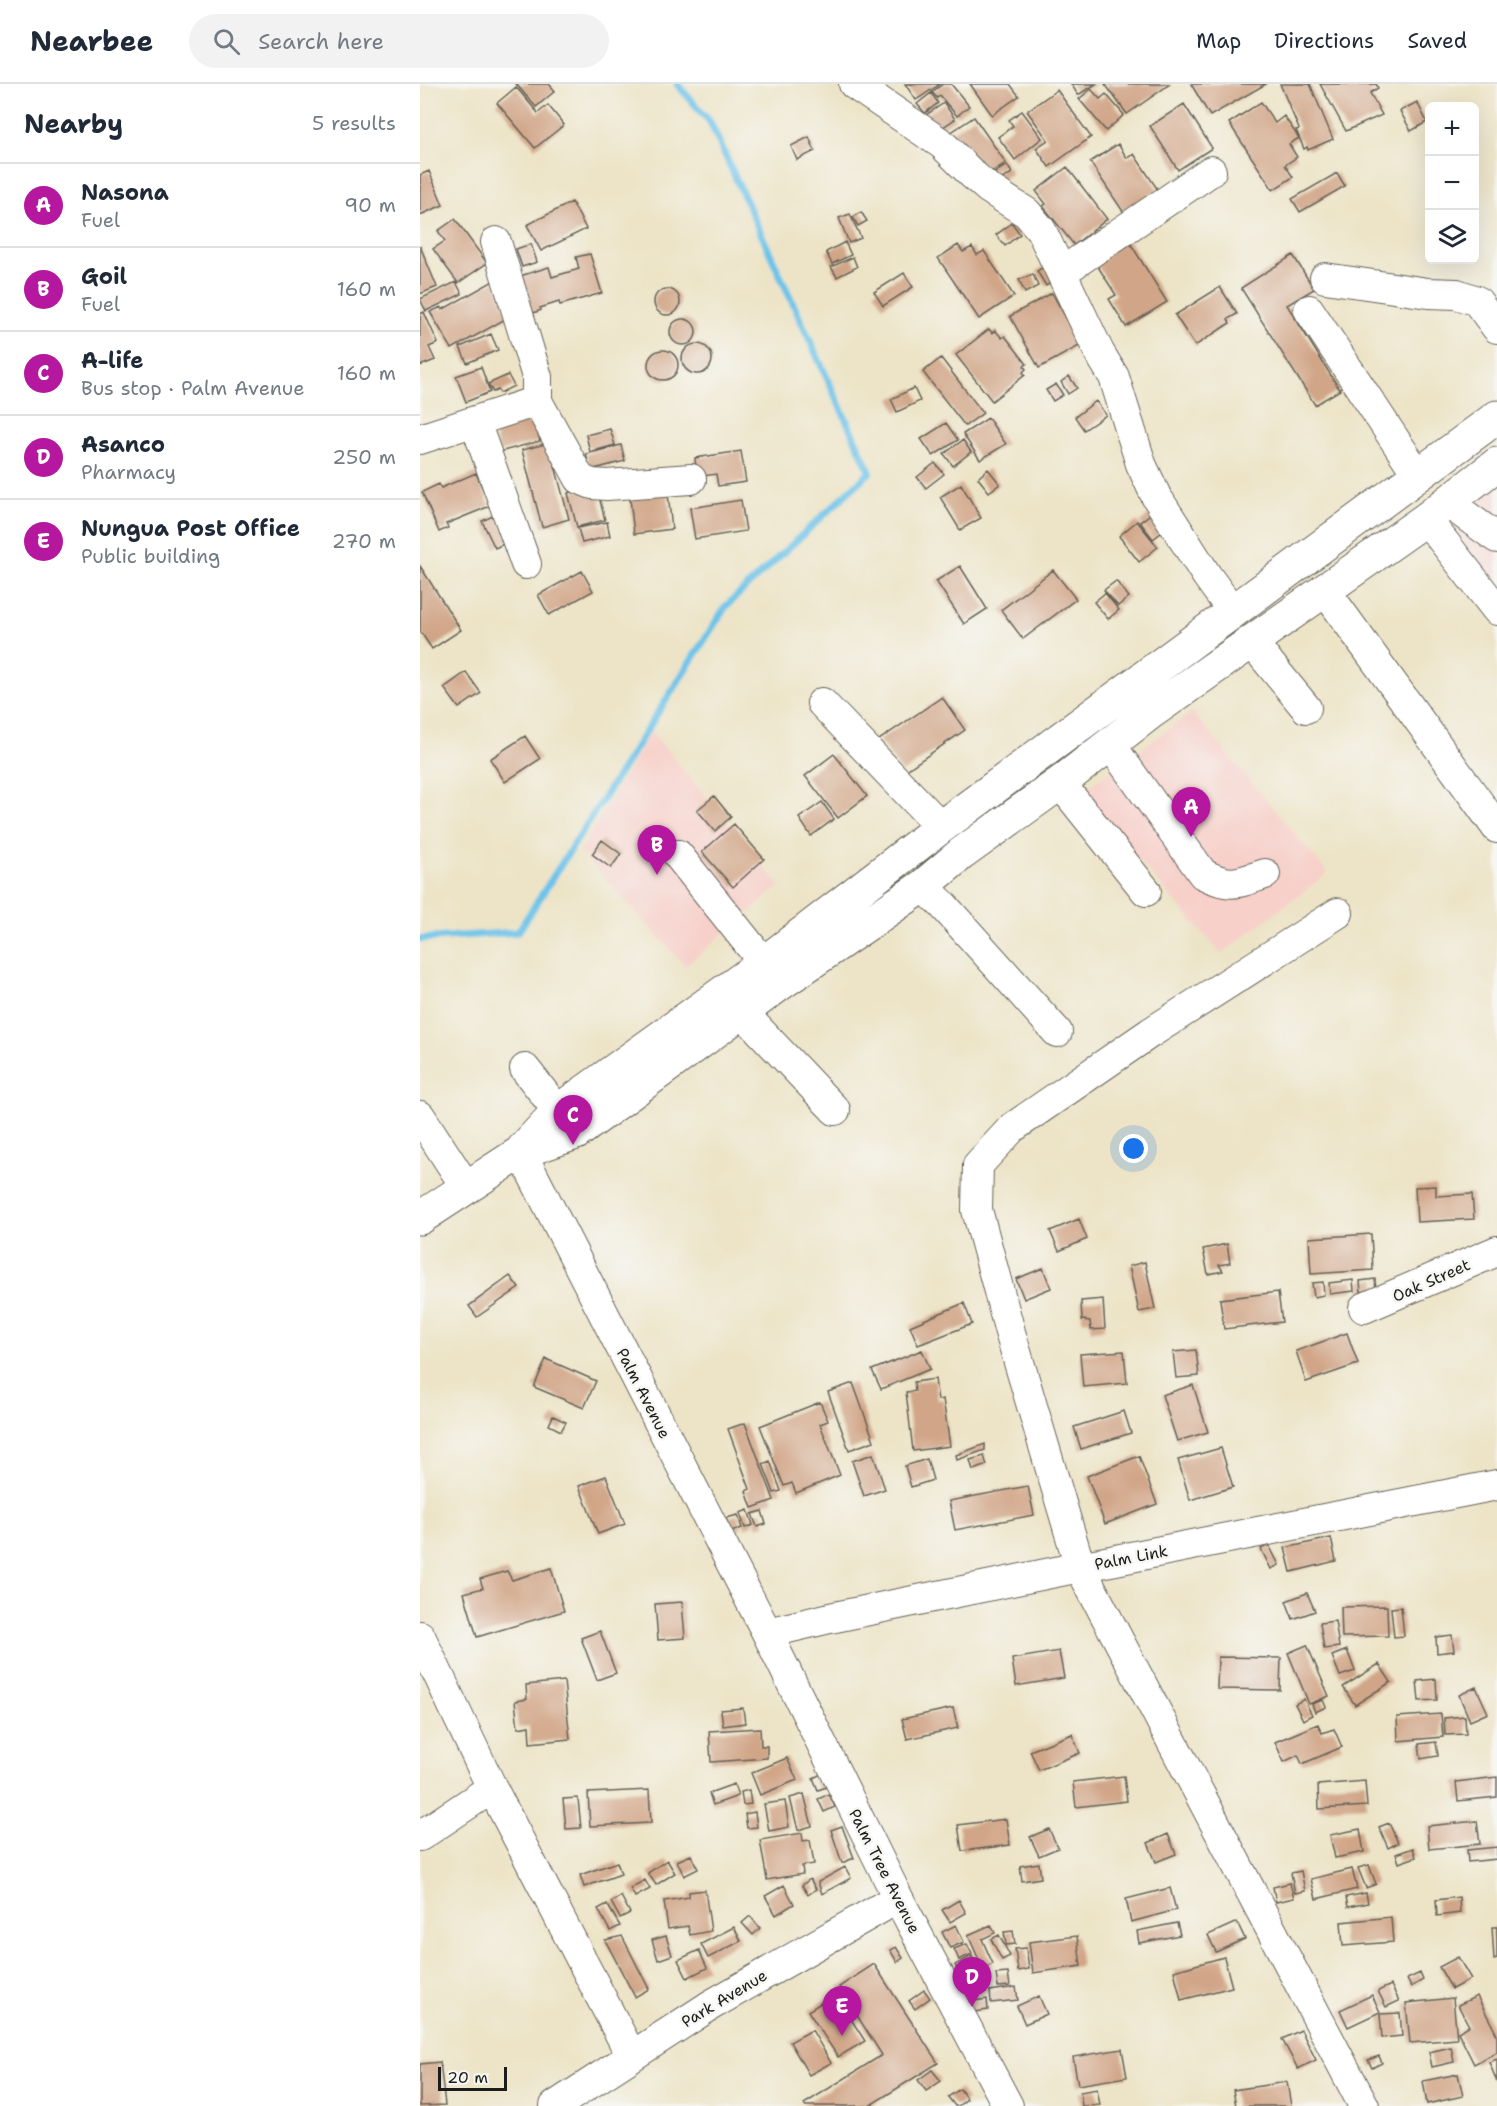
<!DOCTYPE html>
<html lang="en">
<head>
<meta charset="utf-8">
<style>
	body { margin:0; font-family:"Shantell Sans",sans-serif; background:#f2f2f3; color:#1f2937 }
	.controls { position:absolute; right:18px; top:18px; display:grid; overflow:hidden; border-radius:9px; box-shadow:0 6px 24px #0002 }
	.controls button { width:54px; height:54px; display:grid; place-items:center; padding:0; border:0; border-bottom:2px solid #e0e1e3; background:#fff; color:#1f2937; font:30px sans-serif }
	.scale { position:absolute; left:18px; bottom:15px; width:69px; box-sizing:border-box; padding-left:6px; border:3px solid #1c1c1c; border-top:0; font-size:16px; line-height:21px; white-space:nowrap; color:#1c1c1c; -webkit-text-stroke:4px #f6f6f2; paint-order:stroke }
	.you { position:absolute; left:714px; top:1065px; width:21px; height:21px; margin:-15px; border:4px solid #fff; border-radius:50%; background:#1a73e8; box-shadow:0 0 0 9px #1a73e833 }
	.badge { display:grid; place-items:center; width:39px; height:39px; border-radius:50%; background:#b5179e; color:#fff; font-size:20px; font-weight:700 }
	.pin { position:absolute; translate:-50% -50px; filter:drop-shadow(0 2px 3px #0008) }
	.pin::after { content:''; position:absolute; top:32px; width:21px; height:18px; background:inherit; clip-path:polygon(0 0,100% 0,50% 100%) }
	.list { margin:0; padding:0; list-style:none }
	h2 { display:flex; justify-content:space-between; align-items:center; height:78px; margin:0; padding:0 24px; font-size:26px }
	h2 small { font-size:20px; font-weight:400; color:#747a83 }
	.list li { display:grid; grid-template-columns:39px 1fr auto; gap:18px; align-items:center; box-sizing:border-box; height:84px; padding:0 24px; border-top:2px solid #e0e1e3 }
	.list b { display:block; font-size:22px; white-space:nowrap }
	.list p { margin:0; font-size:20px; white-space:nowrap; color:#747a83 }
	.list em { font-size:20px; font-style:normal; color:#747a83 }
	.icon { flex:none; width:33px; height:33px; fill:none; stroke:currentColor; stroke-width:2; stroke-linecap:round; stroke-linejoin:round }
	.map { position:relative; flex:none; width:1077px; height:2022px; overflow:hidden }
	header { display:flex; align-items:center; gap:36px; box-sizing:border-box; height:84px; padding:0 30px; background:#fff; border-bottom:2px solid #e0e1e3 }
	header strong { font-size:28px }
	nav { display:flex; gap:33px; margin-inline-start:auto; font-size:21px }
	.search { width:420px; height:54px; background:#f2f2f3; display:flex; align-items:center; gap:15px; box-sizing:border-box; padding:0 21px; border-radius:33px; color:#747a83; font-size:22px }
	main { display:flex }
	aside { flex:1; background:#fff }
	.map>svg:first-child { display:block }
</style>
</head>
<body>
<header>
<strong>Nearbee</strong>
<div class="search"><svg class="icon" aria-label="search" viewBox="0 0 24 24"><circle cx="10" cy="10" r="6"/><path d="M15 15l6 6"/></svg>Search here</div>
<nav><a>Map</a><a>Directions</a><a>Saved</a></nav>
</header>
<main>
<aside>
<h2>Nearby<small>5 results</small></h2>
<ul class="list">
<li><span class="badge">A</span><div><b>Nasona</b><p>Fuel</p></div><em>90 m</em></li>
<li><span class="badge">B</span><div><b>Goil</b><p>Fuel</p></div><em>160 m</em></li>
<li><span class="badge">C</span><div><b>A-life</b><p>Bus stop · Palm Avenue</p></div><em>160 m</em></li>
<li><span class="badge">D</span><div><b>Asanco</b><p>Pharmacy</p></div><em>250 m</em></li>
<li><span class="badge">E</span><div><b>Nungua Post Office</b><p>Public building</p></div><em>270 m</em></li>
</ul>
</aside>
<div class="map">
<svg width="1077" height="2022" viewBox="0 0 1077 2022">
	<rect width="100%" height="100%" fill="#f6f6f2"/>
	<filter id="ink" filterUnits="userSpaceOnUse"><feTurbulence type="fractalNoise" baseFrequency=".0167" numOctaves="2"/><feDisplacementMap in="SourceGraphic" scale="12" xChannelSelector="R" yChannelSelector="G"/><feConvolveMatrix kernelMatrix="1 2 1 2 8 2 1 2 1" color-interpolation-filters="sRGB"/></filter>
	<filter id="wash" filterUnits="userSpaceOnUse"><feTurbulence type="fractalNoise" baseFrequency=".008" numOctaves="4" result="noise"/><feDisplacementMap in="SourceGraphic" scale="24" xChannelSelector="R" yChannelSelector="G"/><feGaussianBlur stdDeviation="1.35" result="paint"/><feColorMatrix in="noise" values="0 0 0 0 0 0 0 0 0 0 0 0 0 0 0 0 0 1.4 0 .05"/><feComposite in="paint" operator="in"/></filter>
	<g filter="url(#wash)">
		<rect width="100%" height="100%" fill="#ede4c7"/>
		<!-- built -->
		<path fill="#f7d0ca" d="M1077,399V515L1019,442Z
			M772,628L908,789L801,870L660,709Z
			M231,647L360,802L265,882L160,767Z"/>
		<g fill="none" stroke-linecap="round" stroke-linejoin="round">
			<!-- stream -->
			<path stroke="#6cc3e9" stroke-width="7" d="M0,855L98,848L306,522L450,388L290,38L257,0"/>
		</g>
		<g id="blocks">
			<!-- building -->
			<path fill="#d1a688" d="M96,0H129L135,7L116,23Z
				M485,0H520L496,16Z
				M523,0H531L549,22L537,32L520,12L517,14L512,8Z
				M550,0H590L599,12L572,31Z
				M651,0H676L658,11Z
				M685,0H750L707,30Z
				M771,0H846L790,32Z
				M860,0H890L913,55L888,66L887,63L884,65L876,46L879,45Z
				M900,0H956L958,4L950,9L962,31L926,47Z
				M96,3L118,29L128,21L144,41L115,64L77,19Z
				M671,5L680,15L686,10L704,31L686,47L659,15Z
				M637,6L671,53L629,83L616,64L628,56L607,27Z
				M511,9L518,19L505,29L497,20Z
				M841,18L855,39L864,32L879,54L869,60L877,73L865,81L873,93L853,106L809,39Z
				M997,18L1007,38L991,47L980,27Z
				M524,19L535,35L517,47L506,31Z
				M764,20L792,64L758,86L730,42Z
				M602,27L622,54L595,76L578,53L593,42L589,36Z
				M554,33L586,79L570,89L562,78L551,86L527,51Z
				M389,53L395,67L377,76L371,62Z
				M698,60L707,74L714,70L738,106L704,129L670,78Z
				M587,81L592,89L576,99L571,91Z
				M647,83L687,135L654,161L623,122L626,120L616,107Z
				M9,87L23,121L0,131V91Z
				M917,89L925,102L880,128L872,115Z
				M152,118L166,145L121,167L107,141Z
				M441,128L447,137L438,142L433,133Z
				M430,130L441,154L429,159L419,134Z
				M35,135L67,179L38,199L13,165L25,157L18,147Z
				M592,139L600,150L585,162L576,151Z
				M707,154L747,218L706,243L689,215L696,211L673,175Z
				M425,158L431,171L412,180L406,168Z
				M111,160L117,178L102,183L96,165Z
				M538,161L543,168L552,163L557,171L564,167L594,212L559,235L518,174Z
				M0,162L17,203L0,210Z
				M170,170L182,209L140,221L139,218L120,224L121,226L108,231L100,192L129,183L132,193L159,185L156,173Z
				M873,171L894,205L867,221L920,306L895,321L821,204Z
				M433,173L437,183L417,193L411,183Z
				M628,180L637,195L626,202L617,187Z
				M484,189L493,203L463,222L454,208Z
				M613,190L618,202L605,209L599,196Z
				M75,196L89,233L32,265L10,228L21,223L22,226Z
				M36,198L42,210L6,227L0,215Z
				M800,203L817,230L808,235L810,239L775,262L755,231Z
				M234 218a13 13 0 1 1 26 0a13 13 0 1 1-26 0Z
				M632,209L661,261L619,284L590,232Z
				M4,228L18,259L9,263L15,276L0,282V230Z
				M250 248a13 13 0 1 1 26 0a13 13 0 1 1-26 0Z
				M569,245L572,249L575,246L582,254L585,252L607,280L604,282L606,285L603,288L605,291L572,317L536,271Z
				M71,250L78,266L47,279L40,263Z
				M262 275a15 15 0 1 1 30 0a15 15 0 1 1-30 0Z
				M228 281a15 15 0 1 1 30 0a15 15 0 1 1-30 0Z
				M521,274L563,329L545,342L503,288Z
				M61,283L70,308L46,318L36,292Z
				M88,291L94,302L80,309L78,306L73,308L68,300Z
				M649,292L657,304L648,310L641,298Z
				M636,300L643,311L633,317L626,306Z
				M494,304L500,317L477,328L471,315Z
				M676,317L686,331L664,346L655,333Z
				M113,331L120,357L79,368L73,342Z
				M568,334L586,360L560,376L543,350Z
				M526,339L538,356L513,372L501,355Z
				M190,345L195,361L170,368L166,351Z
				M543,356L551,368L533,382L524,370Z
				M129,359L149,435L122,443L102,366Z
				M201,361L205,377L170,386L166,370Z
				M321,367L326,398L298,402L296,390L277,393L275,374Z
				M515,379L524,390L506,404L497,393Z
				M568,385L580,400L569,408L558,394Z
				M56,389L70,422L26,440L28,444L19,448L2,408L19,400L21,404Z
				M541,400L561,434L540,446L520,413Z
				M247,401L252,445L214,450L209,406Z
				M165,404L177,405L185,436L157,443L148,409Z
				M321,416L326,447L275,455L270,424Z
				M733,428L746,445L733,455L720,438Z
				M77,430L90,457L75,464L62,437Z
				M717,437L738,463L719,478L699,452Z
				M187,438L190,452L162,459L158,444Z
				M0,482L41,546L12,565L0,547Z
				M540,482L567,525L544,540L516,497Z
				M633,486L656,515L603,555L581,526Z
				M162,487L173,507L129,531L118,511Z
				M696,497L709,513L698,522L684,506Z
				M685,509L699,526L688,535L674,518Z
				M46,588L61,609L39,624L24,604Z
				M522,613L545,646L482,689L459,656Z
				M105,652L120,675L85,698L70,675Z
				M414,670L447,712L418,734L385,692Z
				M294,712L311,733L295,747L277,726Z
				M402,718L414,735L391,752L379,734Z
				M314,740L344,775L313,803L282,768Z
				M182,756L201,770L191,784L172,770Z
				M1016,1102V1112L1052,1110L1054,1135L997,1138L995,1103Z
				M659,1135L667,1155L639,1167L630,1147Z
				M951,1150L953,1186L891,1190L889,1154Z
				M807,1160L810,1179L799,1181L803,1187L788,1190L783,1165Z
				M725,1178L735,1225L719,1228L709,1182Z
				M623,1184L631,1204L604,1215L596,1195Z
				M90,1192L99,1204L57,1233L49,1222Z
				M955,1195L956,1206L941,1208L940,1197Z
				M933,1196L934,1207L910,1210L909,1199Z
				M903,1198L904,1211L894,1213L892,1199Z
				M858,1208L862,1238L804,1245L800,1215Z
				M683,1215L685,1245L671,1246L670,1237L662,1236L661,1217Z
				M544,1219L552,1240L498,1261L490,1242Z
				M927,1249L938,1280L886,1298L876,1267Z
				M502,1266L510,1285L461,1305L452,1286Z
				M776,1266L779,1292L756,1294L753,1268Z
				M704,1267L707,1299L663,1303L660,1270Z
				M126,1275L176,1297L164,1324L114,1303Z
				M515,1295L518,1316L523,1315L530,1362L493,1367L486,1308L495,1307L494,1298Z
				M433,1299L454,1357L429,1366L408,1308Z
				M773,1301L788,1348L757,1357L742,1311Z
				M400,1318L408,1337L400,1340L420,1391L376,1409L372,1399L364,1402L340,1342Z
				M704,1327L711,1349L661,1365L654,1343Z
				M133,1332L146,1338L141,1347L129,1341Z
				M325,1339L354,1416L332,1424L326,1407L330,1405L308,1345Z
				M565,1360V1366L537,1376L536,1371Z
				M801,1364L813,1403L770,1416L758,1376Z
				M453,1370L465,1405L444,1412L432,1377Z
				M564,1372L567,1381L553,1386L550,1376Z
				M719,1372L737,1420L685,1440L667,1392Z
				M507,1375L513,1396L491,1403L485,1382Z
				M350,1377L361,1407L354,1409L343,1380Z
				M186,1392L205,1440L178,1450L159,1402Z
				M608,1402L614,1431L535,1446L529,1417Z
				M328,1426L333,1441L325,1444L320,1429Z
				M342,1427L346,1440L337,1443L332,1430Z
				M318,1431L322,1444L311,1448L306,1434Z
				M911,1454L916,1477L871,1488L865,1464Z
				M849,1461L859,1481L851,1485L841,1465Z
				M131,1484L144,1527L57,1553L44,1509L63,1504L60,1495L87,1487L92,1496Z
				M887,1509L895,1527L873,1535L866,1517Z
				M262,1518L265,1554L238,1556L235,1520Z
				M967,1522L968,1552L922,1553L921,1523Z
				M981,1523L984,1552L974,1553L971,1524Z
				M915,1537L919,1563L904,1565L900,1539Z
				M180,1547L196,1589L177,1596L161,1554Z
				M1032,1551L1034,1567L1017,1569L1016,1553Z
				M887,1561L909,1612L889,1620L868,1569Z
				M927,1566L935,1587L920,1592L912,1572Z
				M639,1567L644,1594L596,1602L592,1575Z
				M798,1573L861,1574L860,1606L797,1605Z
				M959,1580L971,1598L935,1621L923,1603Z
				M1016,1595L1017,1616L999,1617L997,1597Z
				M144,1597L150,1655L110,1659L109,1642L98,1644L95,1617L107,1615L106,1601Z
				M1056,1603L1068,1629L1050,1637L1039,1611Z
				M884,1615L892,1631L883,1636L875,1620Z
				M903,1616L906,1623L895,1628L892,1620Z
				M323,1624L325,1639L303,1642L301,1626Z
				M533,1624L538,1644L487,1655L482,1635Z
				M1021,1630L1023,1653L978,1657L977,1633Z
				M1045,1632L1046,1650L1025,1651L1024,1634Z
				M898,1640L902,1649L914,1645L922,1663L882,1680L878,1671L864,1678L855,1658Z
				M340,1644L341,1662H347V1674L291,1678L289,1647Z
				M652,1650L660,1669L619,1686L610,1667Z
				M1016,1658L1018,1672L1001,1675L999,1660Z
				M367,1674L377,1696L340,1711L331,1689Z
				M403,1689L409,1702L398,1706L393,1694Z
				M704,1692L707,1717L656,1723L653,1698Z
				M1077,1693V1713L1038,1717L1036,1698Z
				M945,1697L947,1722L899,1725L898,1701Z
				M314,1700L318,1712L293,1721L289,1709Z
				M229,1706L231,1739L170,1742L168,1709Z
				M329,1706L331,1720L323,1721L321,1708Z
				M384,1710L392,1742L378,1746L370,1714Z
				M409,1710L415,1723L404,1728L398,1715Z
				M158,1714L161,1744L146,1745L143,1715Z
				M365,1717L369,1743L349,1747L344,1720Z
				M335,1728L337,1743L327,1744L325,1730Z
				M586,1735L590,1761L542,1767L538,1741Z
				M1057,1737L1060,1760L1009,1765L1007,1742Z
				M969,1739L978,1759L968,1764L959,1743Z
				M422,1742L434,1774L422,1779L411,1746Z
				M629,1745L638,1764L619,1772L610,1753Z
				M940,1745L944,1768L915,1774L910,1751Z
				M382,1749L383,1757L390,1756L394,1780L382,1782L383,1790L347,1796L340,1756Z
				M748,1750L756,1770L736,1778L728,1759Z
				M1077,1763V1775L1048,1778L1047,1766Z
				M993,1764L996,1773L979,1779L976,1770Z
				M271,1771L278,1785L264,1792L257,1777Z
				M247,1776L255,1789L236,1801L228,1789Z
				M197,1778L201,1790L164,1803L160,1791Z
				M619,1779L621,1794L602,1797L600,1782Z
				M949,1781L956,1800L946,1804L938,1784Z
				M425,1783L431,1794L402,1810L398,1798Z
				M932,1785L937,1805L896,1815L891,1795Z
				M881,1787L885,1807L875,1809L871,1789Z
				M390,1795L396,1805L388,1811L382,1801Z
				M225,1796L230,1805L215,1813L210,1804Z
				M870,1799L874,1814L856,1818L853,1803Z
				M364,1801L374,1820L356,1831L345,1812Z
				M750,1804L756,1826L711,1838L706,1815Z
				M285,1806L291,1847L270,1851L268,1842L248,1845L244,1817L269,1813V1808Z
				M946,1809L948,1819L928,1823L926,1813Z
				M201,1812L210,1829L200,1834L191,1818Z
				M1039,1813L1040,1829L1017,1832L1016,1816Z
				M539,1816L546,1829L530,1838L522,1826Z
				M187,1820L200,1842L190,1847L178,1825Z
				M330,1832L340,1844L333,1851L322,1839Z
				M971,1833L973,1858L923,1862L921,1838Z
				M817,1838L825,1855L796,1868L788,1851Z
				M757,1839L760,1851L719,1859L717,1847Z
				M536,1841L544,1858L530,1864L522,1848Z
				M571,1841L575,1849L562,1855L573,1880L563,1885L548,1851Z
				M314,1843L321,1857L288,1874L281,1860Z
				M1072,1843H1077V1875L1074,1876Z
				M593,1847L595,1860L586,1861L584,1848Z
				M579,1851L590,1872L582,1876L571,1855Z
				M202,1852L229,1905L215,1913L185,1856Z
				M246,1852L252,1871L238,1876L232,1856Z
				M657,1852L661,1882L613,1889L609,1858Z
				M547,1860L552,1870L539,1876L534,1865Z
				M476,1863L483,1874L477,1878L470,1866Z
				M606,1864L609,1885L598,1887L595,1865Z
				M279,1866L287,1884L267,1894L258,1876Z
				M552,1872L557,1881L540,1891L535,1881Z
				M804,1873L812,1903L761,1916L754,1887Z
				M1038,1873L1051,1895L1032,1905L1019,1883Z
				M454,1880L518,1979L449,2022H385L384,2020L462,1971L419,1903Z
				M588,1889L590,1902L578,1903L576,1890Z
				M1000,1889L1003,1896L991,1903L987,1895Z
				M971,1901L979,1917L966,1923L958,1907Z
				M596,1903L598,1916L571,1919L570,1907Z
				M504,1906L510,1914L495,1925L489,1917Z
				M415,1910L445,1957L418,1973L388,1927Z
				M952,1911L960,1928L928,1943L920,1926Z
				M619,1912L627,1930L605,1940L597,1922Z
				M1057,1912L1077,1951V1968L1054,1980L1038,1948L1049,1942L1038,1921Z
				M1033,1914L1037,1955L990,1959L986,1919Z
				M567,1915L568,1926L548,1929L547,1918Z
				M980,1929L982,1952L962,1954L960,1930Z
				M392,1946L411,1979L389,1991L370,1958Z
				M881,1946L896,1976L878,1985L862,1955Z
				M1031,1963L1034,1978L1012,1983L1009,1968Z
				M702,1965L707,1993L658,2001L653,1973Z
				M959,1972L962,1979L952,1984L948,1976Z
				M1077,1975V1998L1069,1978Z
				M20,1978L25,2021L0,2022V1980Z
				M512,1986L521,1997L506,2007L498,1996Z
				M1038,1990L1043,2012L1007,2020L1003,1997Z
				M867,1998L871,2022H816L813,2006Z
				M540,2005L547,2015L538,2022H535L528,2013Z
				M677,2005L680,2021L662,2022L660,2008Z"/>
		</g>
	</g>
	<g filter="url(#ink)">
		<use href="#blocks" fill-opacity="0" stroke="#656258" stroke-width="1.5"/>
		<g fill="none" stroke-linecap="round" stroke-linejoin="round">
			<defs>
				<path id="minor" d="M434,0L522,60L552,90L568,104L607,129L621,146L679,268L694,293L721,380L736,412L787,492L813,528
					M642,188L791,87
					M905,194L1008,209L1037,210L1057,217L1077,244
					M889,226L998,391
					M117,317L160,395L172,400L187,401L271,395
					M55,338L106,480
					M0,355L117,317V293L76,158
					M1027,418L1077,454
					M1006,435L1077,526
					M904,505L1077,744
					M831,557L886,624
					M402,619L521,743
					M690,660L783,790C812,804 816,799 845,790
					M640,699L726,807
					M258,771L344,879
					M503,802L522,820L637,948
					M918,829L730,949L592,1044L558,1081L557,1126L590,1248L660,1483L944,2022
					M322,928L415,1026
					M105,985L138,1027
					M0,1032L46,1103
					M101,1068L347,1549L478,1814L588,2022
					M944,1224L1077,1167
					M347,1549L410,1534L660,1483L1077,1401
					M0,1552L72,1704L211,1971
					M0,1752L72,1704
					M135,2022L291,1921L478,1814"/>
				<path id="major" d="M103,1065L138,1027L344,879L521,743L1077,333
					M0,1134L101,1068L156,1049L360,900L503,802L541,770L640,699L730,629L1006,435L1077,380"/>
			</defs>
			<!-- minor casing -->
			<use href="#minor" stroke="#656258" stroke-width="32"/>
			<!-- major casing -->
			<use href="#major" stroke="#656258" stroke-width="35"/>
			<!-- minor -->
			<use href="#minor" stroke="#fff" stroke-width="30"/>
			<!-- major -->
			<use href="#major" stroke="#fff" stroke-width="33"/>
		</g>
	</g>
	<g text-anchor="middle" stroke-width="5" stroke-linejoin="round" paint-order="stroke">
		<!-- street labels -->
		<g font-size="16" fill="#1c1c1c" stroke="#f6f6f2">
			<text transform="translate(1011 1196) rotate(-24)" y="6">Oak Street</text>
			<text transform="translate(224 1309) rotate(63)" y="6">Palm Avenue</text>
			<text transform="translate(711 1473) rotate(-11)" y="6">Palm Link</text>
			<text transform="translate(465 1787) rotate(63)" y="6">Palm Tree Avenue</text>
			<text transform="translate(304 1914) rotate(-31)" y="6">Park Avenue</text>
		</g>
	</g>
</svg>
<div class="controls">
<button>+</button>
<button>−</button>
<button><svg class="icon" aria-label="layers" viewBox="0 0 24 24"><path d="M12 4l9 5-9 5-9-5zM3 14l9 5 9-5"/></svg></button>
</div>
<div class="scale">20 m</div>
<div class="you"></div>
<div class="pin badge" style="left:771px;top:753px">A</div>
<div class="pin badge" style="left:237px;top:791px">B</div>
<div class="pin badge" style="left:153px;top:1061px">C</div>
<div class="pin badge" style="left:552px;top:1923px">D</div>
<div class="pin badge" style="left:422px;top:1952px">E</div>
</div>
</main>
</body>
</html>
